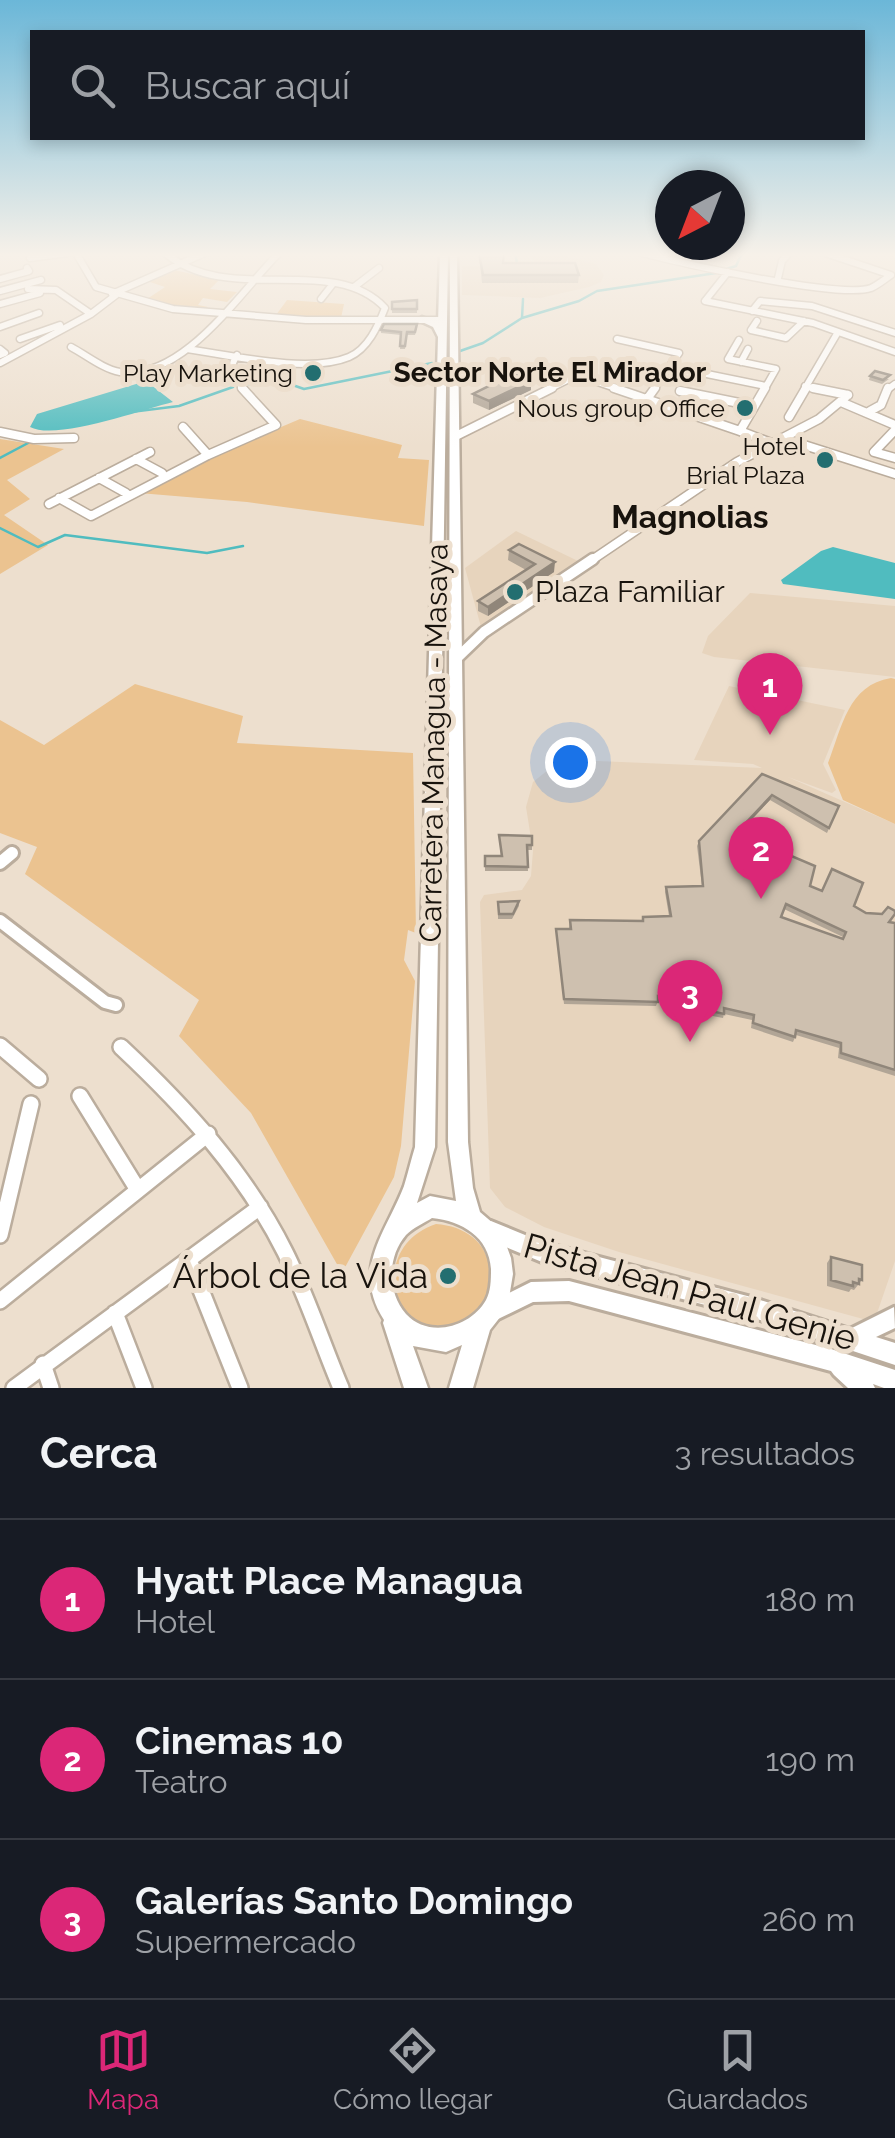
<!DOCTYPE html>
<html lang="es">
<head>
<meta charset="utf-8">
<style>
	body { margin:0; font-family:Raleway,sans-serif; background:#242831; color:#f1f3f6 }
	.compass { position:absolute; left:655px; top:170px; width:90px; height:90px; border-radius:50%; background:#171b24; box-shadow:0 5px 15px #0003; rotate:222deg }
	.you { position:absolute; left:570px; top:762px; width:35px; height:35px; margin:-25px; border:8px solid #fff; border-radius:50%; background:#1a73e8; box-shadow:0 0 0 15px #1a73e833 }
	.badge { display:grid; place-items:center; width:65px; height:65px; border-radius:50%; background:#db2777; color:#fff; font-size:32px; font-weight:700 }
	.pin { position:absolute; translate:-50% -82px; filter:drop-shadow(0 2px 5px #0008) }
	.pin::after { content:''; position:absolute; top:52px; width:35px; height:30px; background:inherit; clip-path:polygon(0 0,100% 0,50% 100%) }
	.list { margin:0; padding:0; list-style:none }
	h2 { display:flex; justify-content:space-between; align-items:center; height:130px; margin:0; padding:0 40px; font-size:42px }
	h2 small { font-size:32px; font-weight:400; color:#9ea1a6 }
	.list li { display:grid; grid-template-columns:65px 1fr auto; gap:30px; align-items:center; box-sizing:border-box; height:160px; padding:0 40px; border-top:2px solid #363941 }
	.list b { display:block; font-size:38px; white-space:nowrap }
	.list p { margin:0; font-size:32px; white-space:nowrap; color:#9ea1a6 }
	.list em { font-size:32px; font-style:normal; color:#9ea1a6 }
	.icon { flex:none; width:55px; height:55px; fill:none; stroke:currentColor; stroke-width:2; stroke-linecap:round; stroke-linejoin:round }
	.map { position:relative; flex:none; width:895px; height:1388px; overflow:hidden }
	.search { position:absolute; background:#171b24; box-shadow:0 5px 15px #0003; left:30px; right:30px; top:30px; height:110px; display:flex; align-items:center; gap:25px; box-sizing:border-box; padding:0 35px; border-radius:0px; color:#9ea1a6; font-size:38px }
	.sheet { height:610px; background:#171b24 }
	nav { display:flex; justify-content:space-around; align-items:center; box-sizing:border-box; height:140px; border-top:2px solid #363941; background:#171b24; font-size:28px; color:#9ea1a6 }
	nav a { display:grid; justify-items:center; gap:5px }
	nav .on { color:#db2777 }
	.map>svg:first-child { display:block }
</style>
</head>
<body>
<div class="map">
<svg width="895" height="1388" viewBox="0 0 895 1388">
	<rect width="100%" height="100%" fill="#eddfce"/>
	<!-- built -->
	<path fill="#e7d4bd" d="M530,253H552L596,264L604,275L601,282L589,287L540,298L462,295V266L537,267Z
		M516,531L578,561L481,627L465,568Z
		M750,593L895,606V677L714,657L702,653L708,636Z
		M729,686L845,710L823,764L836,790L832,793L788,777L895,824V1261L874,1322L619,1252L544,1227L505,1207L490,1188L480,902L484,895L522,890L531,876L533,851L526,807L533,782L558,762L574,760L762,768L753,764L694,760Z"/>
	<!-- green -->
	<path fill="#ebc390" d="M174,270L219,280L210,289L237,292L227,302L203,298L198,305L208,307L205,310L144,301L165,287L144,280Z
		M287,300L344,304L341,318L276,315Z
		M300,419L402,445L398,458L429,460L424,526L247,502L139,493L199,462Z
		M0,439L64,449L7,480L30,499L4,515L48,545L0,574Z
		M891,678L895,679V824L843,800L828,763C842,727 848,685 891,678Z
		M135,684L243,716L237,743L413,753L416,933L408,930L404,960L415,981L401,1146L394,1177L342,1273L251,1113L179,1036L199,1000L25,874L37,847L0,833V720L44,745Z
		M436,1224C466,1226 491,1244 490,1277C490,1294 483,1315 466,1322C392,1353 364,1248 436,1224Z"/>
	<!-- water -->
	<path fill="#50bcbf" d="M146,381L173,402C141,410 56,441 30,427L37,414Z
		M833,547L895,563V599L783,584L781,580L821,551Z"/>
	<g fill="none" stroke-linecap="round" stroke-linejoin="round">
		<!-- stream -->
		<path stroke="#50bcbf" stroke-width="2.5" d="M515,253L517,263
			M723,270L736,266L742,253
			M522,318L579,301L597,291L716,273
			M460,351L483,343L522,318L523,299
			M248,384L284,382L304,389L432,363
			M123,413L179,406L233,387
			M0,458L30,442
			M0,528L38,547L65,535L207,553L243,546"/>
		<defs>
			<path id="minor-far4" d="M76,253L96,287L173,309L306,320H443
				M165,253C229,307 333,252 385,308C378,326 368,349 349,357C309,374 230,355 187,349
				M642,253C681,263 839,299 871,288C878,285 885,279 891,275L825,253
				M30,258L68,253
				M778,278L782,261L789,253
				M0,279L29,271L27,268
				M354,287L379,268
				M28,289L56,290L91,314
				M0,291L41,280
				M112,294L205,253
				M321,299L332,285
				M705,301L813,323L895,352
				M705,301L728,272
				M0,304L40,293
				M752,311L760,301L812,306L895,333
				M757,321L751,330L786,338L804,321
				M0,327L39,313
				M20,339L60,325
				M617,339L679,353L653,390
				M739,340L728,359L776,369L764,390
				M71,347C86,355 103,369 120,372C183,381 240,292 279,253
				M0,349L5,353L0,355
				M237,355C227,371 233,377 245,390
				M741,362L748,349
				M0,363L91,314L116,295
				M702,373L766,386
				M805,386L825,390
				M547,390L577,375L621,390
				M804,390L838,332
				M887,390L895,384"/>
			<path id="minor-far3" d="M614,388L740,431
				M765,388L740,431L771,443
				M813,388L848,395
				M680,391L754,406
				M647,399L655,388
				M841,402L895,425
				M870,411L881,405L888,388
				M789,417L806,388
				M183,427L208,455
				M895,430L874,452L895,458
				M0,432L34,439L74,438
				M456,436L552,388
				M782,438L895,474
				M136,459L162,473
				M99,478L126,493
				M59,498L91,516L208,455L276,425L242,388
				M49,504L150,452
				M589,562L737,462L819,419L848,395"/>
			<path id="minor-far2" d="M457,658L484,632L593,559"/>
			<path id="minor-far1" d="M0,863L12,853
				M0,921L105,1002L116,1005"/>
			<path id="minor" d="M0,1046L39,1079
				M121,1047C185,1107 245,1172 285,1252C307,1296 322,1343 341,1388
				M80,1096L138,1190
				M0,1235L31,1104
				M189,1260L240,1388
				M0,1301L208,1134
				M115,1313L144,1388
				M43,1364L51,1388
				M14,1388L260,1207"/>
			<path id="major" d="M491,1221L542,1242L751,1297L850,1329L894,1307L895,1328L876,1337L895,1343V1365L751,1317L542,1262L484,1238L481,1231L484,1224Z
				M569,1281L831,1349L895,1370V1388H884L873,1384L875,1388H848L834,1375L831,1371L569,1301L533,1302L496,1320L489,1317L486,1310L489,1303L531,1282Z"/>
			<path id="highway" d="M440,253H448L435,1147L417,1203L430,1196L456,1201L448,1142L450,253H457L468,1142L473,1188L480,1212L494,1224L503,1236L511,1258L513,1274L509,1298L501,1316L490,1330L473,1388H449L462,1345L446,1352L413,1346L428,1388H404L383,1323L384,1320C351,1268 386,1233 404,1186C408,1173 411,1160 415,1147L438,337L433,327L418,320L422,317L438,323ZM432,1218C462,1221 489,1237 491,1269C491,1279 491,1291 486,1300C471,1327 429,1339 406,1314C387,1292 387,1257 406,1235C413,1228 424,1223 432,1218Z"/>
		</defs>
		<!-- minor-far4 casing -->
		<use href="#minor-far4" stroke="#bbad9d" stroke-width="9"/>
		<!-- minor-far3 casing -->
		<use href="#minor-far3" stroke="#bbad9d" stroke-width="11"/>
		<!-- minor-far2 casing -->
		<use href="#minor-far2" stroke="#bbad9d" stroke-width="15"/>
		<!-- minor-far1 casing -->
		<use href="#minor-far1" stroke="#bbad9d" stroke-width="18"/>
		<!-- minor casing -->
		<use href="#minor" stroke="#bbad9d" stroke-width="20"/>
		<!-- major casing -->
		<use href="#major" stroke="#bbad9d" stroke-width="6"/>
		<!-- highway casing -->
		<use href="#highway" stroke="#bbad9d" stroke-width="5"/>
		<!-- minor-far4 -->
		<use href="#minor-far4" stroke="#fff" stroke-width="6"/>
		<!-- minor-far3 -->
		<use href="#minor-far3" stroke="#fff" stroke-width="8"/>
		<!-- minor-far2 -->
		<use href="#minor-far2" stroke="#fff" stroke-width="10"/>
		<!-- minor-far1 -->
		<use href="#minor-far1" stroke="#fff" stroke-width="12"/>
		<!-- minor -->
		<use href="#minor" stroke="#fff" stroke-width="15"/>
		<!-- major -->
		<use href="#major" fill="#fff" fill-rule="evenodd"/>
		<!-- highway -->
		<use href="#highway" fill="#fff" fill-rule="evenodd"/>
	</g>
	<!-- wall -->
	<path fill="#b1a596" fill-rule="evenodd" d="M479,253L504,263L579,275L578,283H482Z
		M417,300V313H392V302Z
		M417,327L415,335H407L405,349H400L401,335L381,333V330Z
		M870,376L889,379L882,384L869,380Z
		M531,381V390L489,410L473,403V394Z
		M509,550L554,572L488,616L478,611V601L526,570L508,560Z
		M762,774L839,806L827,833L770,800L743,828L810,886L866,913L895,923V1076L838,1058L839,1048L796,1035L793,1042L751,1028L752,1020L724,1014L723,1018L692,1012L691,1006L658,1001L656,1006L564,1004L556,929H569L570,920L642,921L643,917L669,916L665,892L666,887L702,886L697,846L699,841ZM784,909L843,937V939L781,917Z
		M499,835L532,836V850H527L528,871H485V856H501Z
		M519,901V906L512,919H498V902Z
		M831,1257L862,1280L854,1290L851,1289L849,1292L827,1286V1263Z"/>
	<!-- shaded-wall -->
	<path fill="#90867a" d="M531,381V390L489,410V401Z
		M555,562L554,572L488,616V607Z
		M772,795L770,800L740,832L742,827Z"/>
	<!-- building -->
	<path fill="#cec0af" stroke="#90867a" stroke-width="2.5" fill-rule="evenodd" d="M479,253H504L503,263H575L579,275H483Z
		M417,300V309H392V302Z
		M384,324H417L415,332H407L405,346H400L401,332L381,330Z
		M875,371L890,375L883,380L870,376Z
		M513,374L531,381L489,401L473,394Z
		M519,544L555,562L488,607L478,601L535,564L509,550Z
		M762,774L839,806L829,828L772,795L742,827L770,847L815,866L810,886L822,891L832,869L863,883L854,906L866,913L882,914L888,907L895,911V914L889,922L895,923V1070L841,1053V1043L796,1030L795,1037L753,1023L754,1015L724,1008V1014L693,1007V1001L658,996V1002L564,999L556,929H571L570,920L643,921V917L671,916L666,887L703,886L699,841ZM786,904L846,932L843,939L781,917Z
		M499,835L532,836V845H527L528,867L485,866V856H502Z
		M519,901L513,914H499L498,902Z
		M831,1257L862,1265V1280L859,1279V1284L853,1282V1286L831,1280Z"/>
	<!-- sky -->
	<linearGradient id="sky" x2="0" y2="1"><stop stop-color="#6bb7d8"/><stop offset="0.57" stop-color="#f7f1e9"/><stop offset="1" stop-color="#f7f1e9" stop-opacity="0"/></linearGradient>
	<rect width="895" height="447" fill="url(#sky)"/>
	<!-- markers -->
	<g fill="#236e70" stroke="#eddfce" stroke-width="4">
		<circle cx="313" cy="373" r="10"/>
		<circle cx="745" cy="408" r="10"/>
		<circle cx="825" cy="460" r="10"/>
		<circle cx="515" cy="592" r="10"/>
		<circle cx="448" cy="1276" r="10"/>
	</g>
	<g text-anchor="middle" stroke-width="10" stroke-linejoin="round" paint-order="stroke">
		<!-- far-poi labels -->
		<g font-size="25" fill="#18130d" stroke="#eddfce" text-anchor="end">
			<text x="293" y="382">Play Marketing</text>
			<text x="725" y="417">Nous group Office</text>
			<text x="805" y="455">Hotel<tspan x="805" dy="29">Brial Plaza</tspan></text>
		</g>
		<!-- far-neighbourhood labels -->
		<g font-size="28" font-weight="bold" fill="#18130d" stroke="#eddfce">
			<text x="550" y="382">Sector Norte El Mirador</text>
		</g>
		<!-- poi labels -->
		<g font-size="30" fill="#18130d" stroke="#eddfce" text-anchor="start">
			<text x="535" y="602">Plaza Familiar</text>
		</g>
		<!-- street labels -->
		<g font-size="30" fill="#18130d" stroke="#eddfce">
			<text transform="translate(434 743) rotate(-89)" y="10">Carretera Managua - Masaya</text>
		</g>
		<!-- neighbourhood labels -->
		<g font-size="32" font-weight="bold" fill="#18130d" stroke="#eddfce">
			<text x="690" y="528">Magnolias</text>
		</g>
		<!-- near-poi labels -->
		<g font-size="35" fill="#18130d" stroke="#eddfce" text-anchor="end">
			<text x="428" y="1288">Árbol de la Vida</text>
		</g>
		<!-- near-street labels -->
		<g font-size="35" fill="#18130d" stroke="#eddfce">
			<text transform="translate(690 1292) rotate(16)" y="12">Pista Jean Paul Genie</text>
		</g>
	</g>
</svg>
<svg class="compass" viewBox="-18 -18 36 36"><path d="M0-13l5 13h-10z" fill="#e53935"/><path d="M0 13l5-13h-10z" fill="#9ea1a6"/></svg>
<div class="you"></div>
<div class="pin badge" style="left:770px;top:735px">1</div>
<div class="pin badge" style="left:761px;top:899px">2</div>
<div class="pin badge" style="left:690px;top:1042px">3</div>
<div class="search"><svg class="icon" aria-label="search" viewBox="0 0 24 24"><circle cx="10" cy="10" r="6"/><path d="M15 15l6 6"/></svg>Buscar aquí</div>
</div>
<section class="sheet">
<h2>Cerca<small>3 resultados</small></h2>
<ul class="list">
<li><span class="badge">1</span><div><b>Hyatt Place Managua</b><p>Hotel</p></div><em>180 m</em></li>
<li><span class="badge">2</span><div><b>Cinemas 10</b><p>Teatro</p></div><em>190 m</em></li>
<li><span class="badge">3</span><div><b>Galerías Santo Domingo</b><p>Supermercado</p></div><em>260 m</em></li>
</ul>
</section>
<nav>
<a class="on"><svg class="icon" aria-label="map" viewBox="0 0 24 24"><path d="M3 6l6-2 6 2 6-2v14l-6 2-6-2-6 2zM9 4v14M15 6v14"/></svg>Mapa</a>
<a><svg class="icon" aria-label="directions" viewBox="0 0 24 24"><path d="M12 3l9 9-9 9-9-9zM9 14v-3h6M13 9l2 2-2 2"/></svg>Cómo llegar</a>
<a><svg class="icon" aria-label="saved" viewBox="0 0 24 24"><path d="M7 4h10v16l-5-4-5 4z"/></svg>Guardados</a>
</nav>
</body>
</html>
